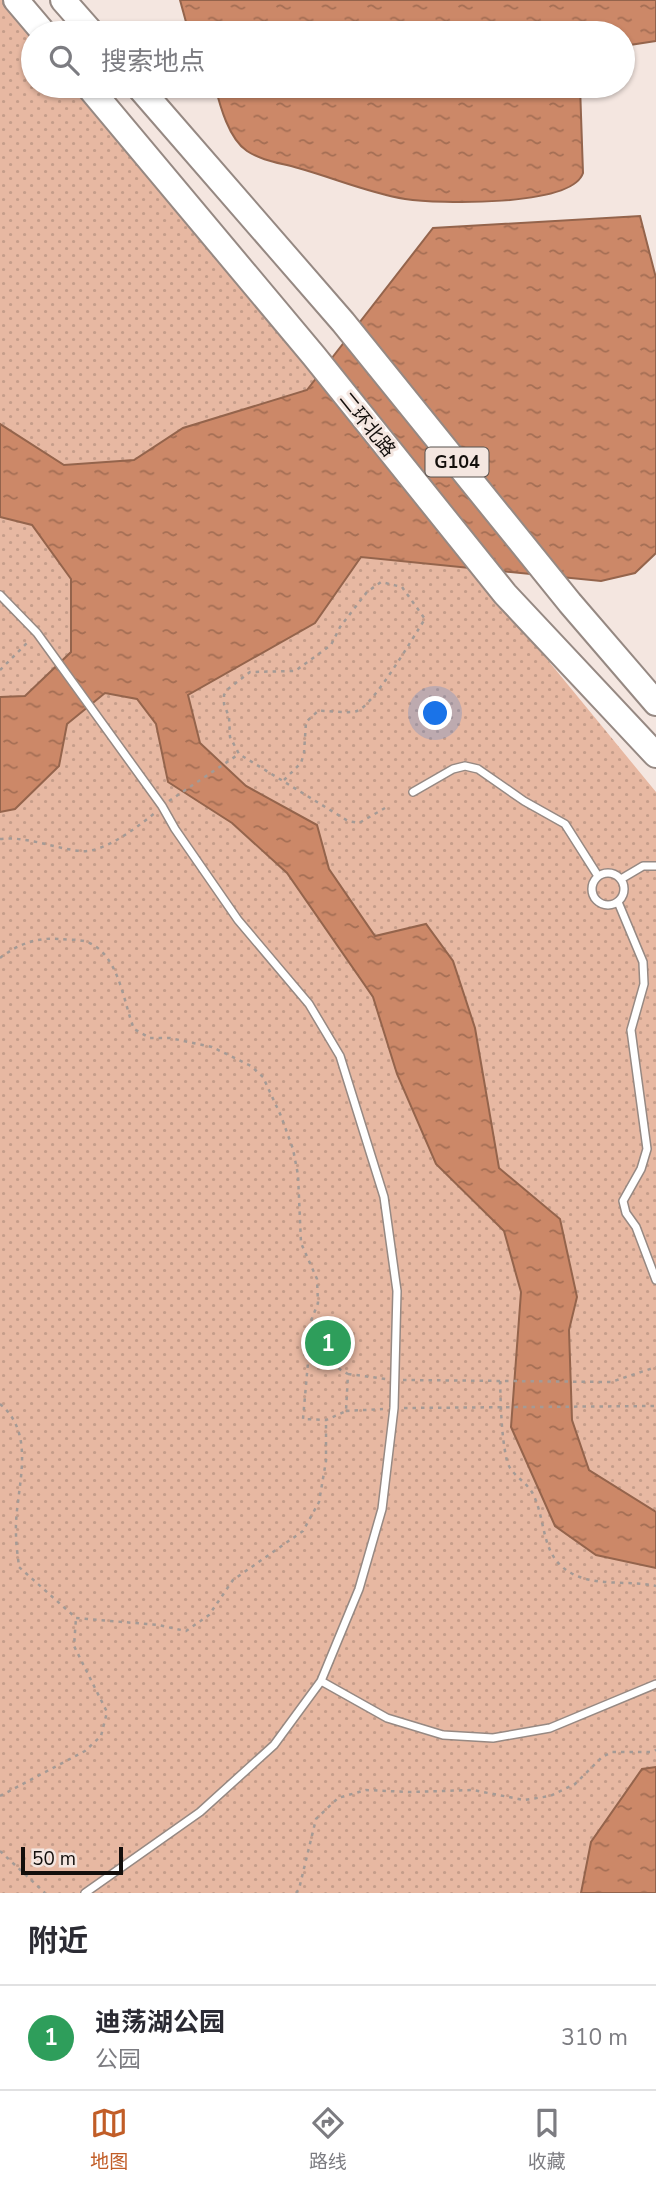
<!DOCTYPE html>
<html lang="zh">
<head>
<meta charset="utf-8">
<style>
	body { margin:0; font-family:"Nunito Sans","Noto Sans SC",sans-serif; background:#f2f2f3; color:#2b2b33 }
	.scale { position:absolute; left:21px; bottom:18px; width:102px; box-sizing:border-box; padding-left:7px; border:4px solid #130f0c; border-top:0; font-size:19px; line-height:24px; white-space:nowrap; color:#130f0c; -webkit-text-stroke:5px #f4e6e0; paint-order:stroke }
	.you { position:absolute; left:436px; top:714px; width:24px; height:24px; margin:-18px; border:5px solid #fff; border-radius:50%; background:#1a73e8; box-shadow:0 0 0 10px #1a73e833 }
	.badge { display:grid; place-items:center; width:46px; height:46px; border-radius:50%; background:#c15d27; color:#fff; font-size:23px; font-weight:700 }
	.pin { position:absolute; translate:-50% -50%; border:4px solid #fff; box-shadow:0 2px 7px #0006 }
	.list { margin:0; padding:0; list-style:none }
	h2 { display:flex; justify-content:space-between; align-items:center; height:91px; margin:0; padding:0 28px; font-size:30px }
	h2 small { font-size:23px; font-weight:400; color:#7c7c81 }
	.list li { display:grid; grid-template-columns:46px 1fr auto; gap:21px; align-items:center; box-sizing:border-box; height:105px; padding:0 28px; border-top:2px solid #e1e1e2 }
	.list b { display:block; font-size:26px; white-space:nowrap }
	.list p { margin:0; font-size:23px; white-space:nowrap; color:#7c7c81 }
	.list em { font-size:23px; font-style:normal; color:#7c7c81 }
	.icon { flex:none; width:38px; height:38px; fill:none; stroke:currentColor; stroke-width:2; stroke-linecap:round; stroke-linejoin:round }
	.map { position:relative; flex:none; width:656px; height:1893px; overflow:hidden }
	.search { position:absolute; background:#fff; box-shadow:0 2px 5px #0004; left:21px; right:21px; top:21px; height:77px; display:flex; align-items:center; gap:18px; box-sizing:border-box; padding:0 24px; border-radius:38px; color:#7c7c81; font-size:26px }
	.sheet { height:196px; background:#fff }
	nav { display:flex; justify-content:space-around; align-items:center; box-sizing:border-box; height:98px; border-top:2px solid #e1e1e2; background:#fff; font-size:19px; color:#7c7c81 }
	nav a { display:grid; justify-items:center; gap:4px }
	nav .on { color:#c15d27 }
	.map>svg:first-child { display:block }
</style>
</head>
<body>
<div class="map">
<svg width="656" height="1893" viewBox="0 0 656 1893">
	<defs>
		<pattern id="park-dots" width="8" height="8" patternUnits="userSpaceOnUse" patternTransform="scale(1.75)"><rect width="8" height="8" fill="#e7b8a2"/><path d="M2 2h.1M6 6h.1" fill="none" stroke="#c59d8a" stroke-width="1.8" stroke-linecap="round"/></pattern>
		<pattern id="water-ripples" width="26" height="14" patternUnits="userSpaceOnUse" patternTransform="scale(1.75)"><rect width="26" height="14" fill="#cc8868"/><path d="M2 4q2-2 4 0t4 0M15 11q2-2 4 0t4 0" fill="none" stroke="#a46e54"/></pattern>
	</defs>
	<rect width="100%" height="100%" fill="#f4e6e0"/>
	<!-- park -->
	<path fill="url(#park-dots)" d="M0,0H6L33,34V86H76L656,792V1893H0Z"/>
	<!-- water -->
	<path fill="url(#water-ripples)" stroke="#94644c" stroke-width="2" d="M180,0H656V41L623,46V33H189Z
		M215,86H580L583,173C572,207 437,204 405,199C369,193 334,178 298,168C281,163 262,161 247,151C229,139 220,106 215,86Z
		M640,216L656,278V553L635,573L601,581L361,557L315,623L188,695L200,743L246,786L317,825L329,869L375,936L426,924L453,961L475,1028L499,1168L560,1219L577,1297L569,1330L572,1420L589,1470L656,1512V1568L596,1555L555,1526L511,1427L521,1292L504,1231L436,1164L397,1074L373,997L287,873L232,823L168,782L156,724L137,699L105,693L67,724L59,766L15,809L0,812V697L25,696L71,652V579L32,525L0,517V424L64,465L134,460L183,428L307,390L433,228Z
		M656,1767V1893H581L591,1842L642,1769Z"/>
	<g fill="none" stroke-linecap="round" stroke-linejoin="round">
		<defs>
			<path id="service" d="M0,595L37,633L162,806L175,829L238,920L309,1004L340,1056L384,1197L397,1291L394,1408L382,1509L359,1589L321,1681L274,1745L200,1812L85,1893
				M413,792L453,769L465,766L478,769L524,801L565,824L598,876
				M592 889a16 16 0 1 1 32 0a16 16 0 1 1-32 0Z
				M621,879L643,866H656
				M618,902L643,962L644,984L631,1030L647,1149L641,1169L623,1201L626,1213L636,1227L656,1280
				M321,1681L387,1718L443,1735L493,1738L550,1728L656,1684"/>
			<path id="trunk" d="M16,0L44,33
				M63,0L92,33
				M88,86L314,356L505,594L656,755
				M138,86L343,322L570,603L656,703"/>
		</defs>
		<!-- service casing -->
		<use href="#service" stroke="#968983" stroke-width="10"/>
		<!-- trunk casing -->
		<use href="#trunk" stroke="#968983" stroke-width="28"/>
		<!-- path -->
		<path stroke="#a49a95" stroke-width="2.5" stroke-dasharray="3.5 5" stroke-linecap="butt" d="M0,670L30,640
			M284,780L301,763L304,753L306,722L318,711C327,710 349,714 357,711C374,705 413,637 425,619L402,587L381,582L367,592L340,627L331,645L295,671L250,672L228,689L224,695V704L229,717L230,737L239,754L348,821L359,823L385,808
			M169,801L239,754
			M0,839C27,836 53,848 80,851C103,854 139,826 156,812
			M0,958C18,944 37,937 60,939C68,940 79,939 87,942C119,954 123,1001 134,1029L150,1038H170L212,1047L251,1066L263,1077L281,1116L293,1149L298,1175L301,1243L317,1279L318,1303L311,1321L309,1351
			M309,1351L348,1374L346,1411L326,1420L303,1419Z
			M348,1374L386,1379
			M403,1380L611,1382L656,1367
			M500,1381C501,1407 501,1435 507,1461C510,1474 527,1482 533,1494C547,1522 540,1556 571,1573C596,1587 629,1580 656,1586
			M0,1404C39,1436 14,1492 16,1534C16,1545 18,1557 19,1567L76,1618L158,1625L186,1631L209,1615L233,1580L303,1531L319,1502L326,1461V1420
			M404,1408L656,1406
			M346,1411L383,1409
			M0,1796L85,1751L101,1736L107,1712L74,1646L76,1618
			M0,1851L45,1893
			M296,1893L299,1889L316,1819L338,1798L366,1790L410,1792L473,1790L524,1800L550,1796L575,1784L602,1757L612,1752H650L656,1750"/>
		<!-- service -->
		<use href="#service" stroke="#fff" stroke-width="7"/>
		<!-- trunk -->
		<use href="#trunk" stroke="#fff" stroke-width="24"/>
	</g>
	<g text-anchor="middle" stroke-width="6" stroke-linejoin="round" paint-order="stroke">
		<!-- shield labels -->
		<rect fill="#f4e6e0" stroke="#56504c" stroke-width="2" x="425.5" y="447.5" width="63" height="29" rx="5"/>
		<g font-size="18" font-weight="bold" fill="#130f0c">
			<text x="457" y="468">G104</text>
		</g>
		<!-- street labels -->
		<g font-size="19" fill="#130f0c" stroke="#f4e6e0">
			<text transform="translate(368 424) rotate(51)" y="7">二环北路</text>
		</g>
	</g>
</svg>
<div class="scale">50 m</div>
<div class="you"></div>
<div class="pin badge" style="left:328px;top:1343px;background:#2e9e5b">1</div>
<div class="search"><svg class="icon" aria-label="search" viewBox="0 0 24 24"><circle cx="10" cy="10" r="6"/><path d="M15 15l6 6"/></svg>搜索地点</div>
</div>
<section class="sheet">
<h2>附近<small></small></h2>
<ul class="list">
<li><span class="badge" style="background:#2e9e5b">1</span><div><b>迪荡湖公园</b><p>公园</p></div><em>310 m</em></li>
</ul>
</section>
<nav>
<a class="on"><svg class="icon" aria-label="map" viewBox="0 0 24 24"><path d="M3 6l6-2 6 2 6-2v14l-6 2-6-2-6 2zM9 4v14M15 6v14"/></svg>地图</a>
<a><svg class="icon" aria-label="directions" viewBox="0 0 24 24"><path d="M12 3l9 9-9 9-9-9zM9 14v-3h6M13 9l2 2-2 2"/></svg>路线</a>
<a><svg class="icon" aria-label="saved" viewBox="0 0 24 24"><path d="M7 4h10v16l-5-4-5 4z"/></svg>收藏</a>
</nav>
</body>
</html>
